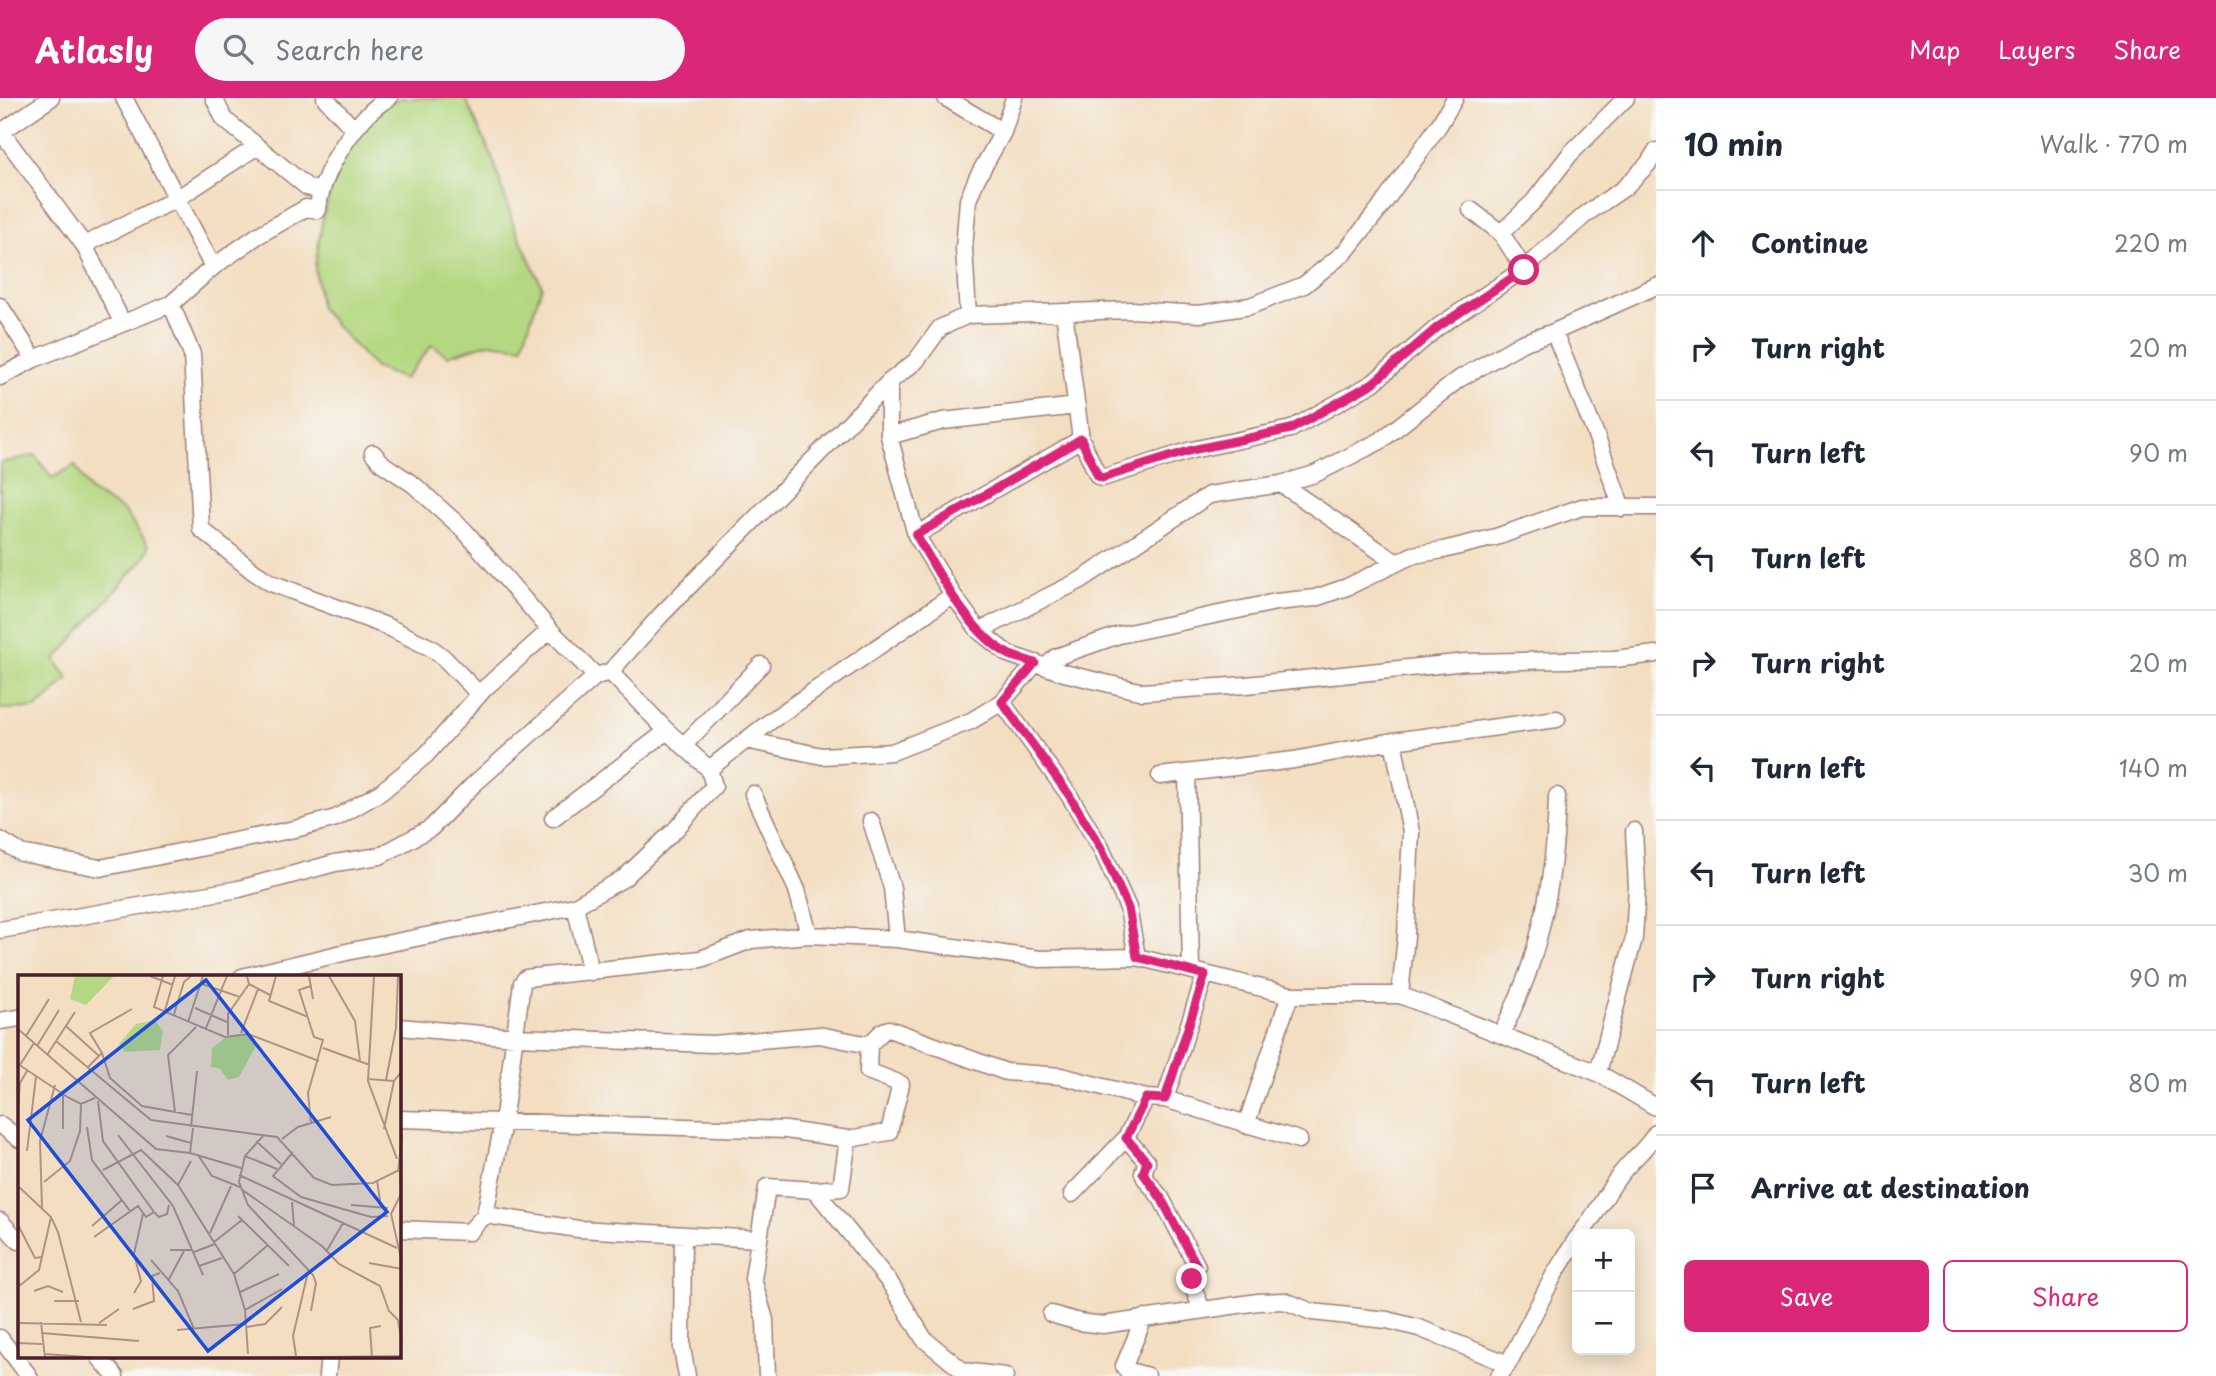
<!DOCTYPE html>
<html lang="en">
<head>
<meta charset="utf-8">
<style>
	body { margin:0; font-family:"Playpen Sans",sans-serif; background:#f6f6f7; color:#1f2937 }
	.controls { position:absolute; right:21px; bottom:21px; display:grid; overflow:hidden; border-radius:10px; box-shadow:0 4px 18px #0003 }
	.controls button { width:63px; height:63px; display:grid; place-items:center; padding:0; border:0; border-bottom:2px solid #e0e1e3; background:#fff; color:#1f2937; font:35px sans-serif }
	.stop { position:absolute; width:21px; height:21px; margin:-16px; border:5px solid #db2777; border-radius:50%; background:#fff }
	.stop.end { background:#db2777; border-color:#fff; box-shadow:0 2px 7px #0008 }
	.list { margin:0; padding:0; list-style:none }
	h2 { display:flex; justify-content:space-between; align-items:center; height:91px; margin:0; padding:0 28px; font-size:30px }
	h2 small { font-size:23px; font-weight:400; color:#747a83 }
	.list li { display:grid; grid-template-columns:46px 1fr auto; gap:21px; align-items:center; box-sizing:border-box; height:105px; padding:0 28px; border-top:2px solid #e0e1e3 }
	.list b { display:block; font-size:26px; white-space:nowrap }
	.list em { font-size:23px; font-style:normal; color:#747a83 }
	.actions { display:flex; gap:14px; padding:21px 28px }
	.actions a { flex:1; padding:16px 0; border:2px solid #db2777; border-radius:10px; text-align:center; font-size:24px; color:#db2777 }
	.actions .main { background:#db2777; color:#fff }
	.icon { flex:none; width:38px; height:38px; fill:none; stroke:currentColor; stroke-width:2; stroke-linecap:round; stroke-linejoin:round }
	.map { position:relative; flex:none; width:1656px; height:1278px; overflow:hidden }
	header { display:flex; align-items:center; gap:42px; box-sizing:border-box; height:98px; padding:0 35px; background:#db2777; color:#fff }
	header strong { font-size:33px }
	nav { display:flex; gap:38px; margin-inline-start:auto; font-size:24px }
	.search { width:490px; height:63px; background:#f6f6f7; display:flex; align-items:center; gap:18px; box-sizing:border-box; padding:0 24px; border-radius:38px; color:#747a83; font-size:26px }
	main { display:flex }
	aside { flex:1; background:#fff }
	.map>svg:first-child { display:block }
</style>
</head>
<body>
<header>
<strong>Atlasly</strong>
<div class="search"><svg class="icon" aria-label="search" viewBox="0 0 24 24"><circle cx="10" cy="10" r="6"/><path d="M15 15l6 6"/></svg>Search here</div>
<nav><a>Map</a><a>Layers</a><a>Share</a></nav>
</header>
<main>
<div class="map">
<svg width="1656" height="1278" viewBox="0 0 1656 1278">
	<rect width="100%" height="100%" fill="#f6f6f2"/>
	<filter id="ink" filterUnits="userSpaceOnUse"><feTurbulence type="fractalNoise" baseFrequency=".0143" numOctaves="2"/><feDisplacementMap in="SourceGraphic" scale="14" xChannelSelector="R" yChannelSelector="G"/><feConvolveMatrix kernelMatrix="1 2 1 2 8 2 1 2 1" color-interpolation-filters="sRGB"/></filter>
	<filter id="wash" filterUnits="userSpaceOnUse"><feTurbulence type="fractalNoise" baseFrequency=".00686" numOctaves="4" result="noise"/><feDisplacementMap in="SourceGraphic" scale="28" xChannelSelector="R" yChannelSelector="G"/><feGaussianBlur stdDeviation="1.57" result="paint"/><feColorMatrix in="noise" values="0 0 0 0 0 0 0 0 0 0 0 0 0 0 0 0 0 1.4 0 .05"/><feComposite in="paint" operator="in"/></filter>
	<g filter="url(#wash)">
		<rect width="100%" height="100%" fill="#f3dec1"/>
		<!-- green -->
		<path fill="#b4d881" stroke="#7f7c56" stroke-width="2" d="M400,0H465L493,61L514,128L542,188L522,249L488,245L448,258L432,247L404,281L375,270L320,210L315,169L323,119L338,67L377,13Z
			M35,357L52,380L75,367L90,393L124,413L149,448L144,460L55,562L68,580L51,598L35,610L0,611V365Z"/>
	</g>
	<g filter="url(#ink)">
		<g fill="none" stroke-linecap="round" stroke-linejoin="round">
			<defs>
				<path id="street" d="M124,0L213,169
					M214,0L224,21L307,89L321,93
					M325,0L348,25L356,29
					M946,0L1003,34
					M0,32L84,147L122,224
					M1,34L51,0
					M1471,112L1501,135L1524,171
					M1501,135L1534,103L1570,56L1626,0
					M84,147L178,100L256,49
					M171,206L192,256L201,431L254,474L271,485L386,528L431,550L443,559L479,596
					M0,208L34,261
					M1064,214L1081,341L1098,378L1102,380L1192,352L1291,331L1373,285L1438,229L1524,171L1586,116L1624,90L1648,66L1656,53
					M968,217L964,150L968,102L977,80L1003,34L1014,0
					M1554,234L1596,337L1622,410
					M0,279L34,261L171,206L213,169L257,138L306,110L318,112C319,77 358,16 389,0
					M889,284V338L916,437L953,497L979,533L1008,556L1064,575L1143,594L1246,587L1466,564L1615,561L1656,556
					M889,338L943,323L1077,308
					M373,355L383,366L414,387L464,432L550,532L596,578
					M1281,386L1397,465
					M916,437L1081,341
					M979,533L1081,482L1209,397L1281,386L1315,376L1380,343L1459,281L1522,245L1554,234L1656,188
					M1046,569L1056,559L1119,537L1276,504L1315,500L1347,489L1413,457L1443,452L1496,439L1582,409H1656
					M610,574L667,633L709,671
					M1002,604L1069,697L1101,750L1128,810L1137,859
					M746,642L822,658L892,654L971,623L1002,604L1036,565
					M1393,643L1411,734L1406,838L1400,897
					M684,647L761,567
					M1187,675L1191,872
					M1160,678L1294,662L1393,643L1557,621
					M753,696L797,792L809,837
					M553,720L667,633
					M871,723L892,790L897,841
					M0,742L21,755L100,770L295,731L336,720L381,694L426,657L485,590L550,532
					M575,808L591,874
					M0,832L239,791L335,765L380,758L431,730L473,687L596,578L610,574L660,518L889,284L916,263L940,230L968,217L1132,212L1200,216L1250,208L1304,187L1345,154L1383,106L1439,27L1455,0
					M242,879L351,853L575,808L624,780L675,732L714,688L709,671L772,622L953,497
					M0,923L19,920
					M399,929L516,939L713,946L819,937L869,947L883,933L889,931L1006,974L1061,978L1146,1000L1165,1001L1299,1042
					M1502,936C1512,912 1524,889 1531,865C1548,811 1556,755 1557,698
					M1598,975L1634,840L1637,789L1634,733
					M1165,1001L1205,877
					M399,1021L786,1032L848,1041
					M1,1027L19,1041
					M1246,1027L1290,897
					M1126,1040L1147,1064L1143,1075L1145,1080L1161,1100L1197,1168L1191,1184L1202,1212
					M815,1092L890,1185L924,1241L963,1273L1005,1278
					M1072,1096L1126,1040L1146,1000
					M485,1117L578,1131L759,1141
					M0,1123L19,1143
					M399,1131L469,1134L485,1117L503,1025L522,885L526,880L701,861L751,842L809,837L897,841L1040,861L1137,859L1290,897H1400L1598,975L1656,1009
					M1580,1136C1595,1119 1604,1099 1617,1081C1628,1064 1646,1052 1656,1035
					M683,1137L682,1250L687,1278
					M1051,1216L1079,1224L1103,1227L1258,1204L1285,1203L1312,1214L1387,1222L1419,1230L1508,1266
					M1144,1220L1124,1268L1126,1272L1147,1278
					M0,1240L29,1278
					M99,1259L115,1278
					M327,1278L329,1259
					M767,1278L765,1222L753,1181L767,1089L815,1092L841,1090L848,1041L889,1034L901,986L868,973L869,947
					M1499,1278L1508,1266L1554,1177L1577,1140"/>
			</defs>
			<!-- street casing -->
			<use href="#street" stroke="#9e7e76" stroke-width="19"/>
			<!-- street -->
			<use href="#street" stroke="#fff" stroke-width="16"/>
		</g>
	</g>
	<g fill="none" stroke-linecap="round" stroke-linejoin="round" filter="url(#ink)">
		<!-- route -->
		<path stroke="#db2777" stroke-width="9" d="M1192,1181L1197,1168L1161,1100L1143,1075L1147,1064L1126,1040L1146,1000L1165,1001L1205,877L1137,859L1128,810L1101,750L1069,697L1002,604L1035,565C1027,562 1017,560 1010,557C969,536 939,475 916,437L1081,341L1098,378L1102,380L1192,352L1291,331L1373,285L1438,229L1524,172"/>
	</g>
	<!-- overview -->
	<g transform="translate(18 877)">
		<rect width="383" height="383" fill="#f3dec1"/>
		<path d="M57,1H96L68,30L52,24ZM137,45L145,56L142,75L107,77L101,69L118,49ZM228,59L239,69L221,102L210,105L201,93L193,92L194,73L207,63Z" fill="#b4d881"/>
		<path fill="none" stroke="#af9285" stroke-width="2" d="M132,1L155,10M145,1L136,32L207,62L230,59L301,86M229,1L231,9L252,20M258,1L251,26L290,42M291,1L295,24M311,1L337,46L342,86M356,1L350,106L379,184M184,9L222,22M293,11L281,15L296,62L305,65L290,118L293,149M177,33L209,47M147,35L157,1M156,39L166,7L173,1M170,47L185,1M48,51L81,81M188,53L209,1M0,54L138,174L172,178L223,193M223,58L240,14M210,60V39L231,9M8,61L31,24M38,66L133,145L259,162L296,203L314,210L355,208L381,195M19,71L41,35M305,73L352,90M84,78L92,103L124,131L174,140M29,80L57,37M0,89L51,123L63,129L77,123M2,90L16,68M69,93L84,78L72,58L114,34M350,104L376,106M368,105L378,53L380,1M80,126L85,166L136,237M0,132L2,108L9,96M157,137L150,80L178,52M69,152L74,185L112,236M173,152L179,96M45,154V118M366,154L376,106L384,96M100,160L155,231L185,300M148,161L173,168M245,161L227,181L221,207L230,230L295,300L298,308L293,336M264,164L280,152L313,142M238,166L263,189M9,176L18,102M275,177L255,201L283,222L353,242L370,241M172,178L175,153M180,180L194,201L222,212M227,181L259,194M85,195L123,175L160,210L216,299L227,335L230,379M382,196L383,219L373,239L384,288M380,197L384,160M221,200L379,273M359,205L363,232M26,207L52,186L62,156L63,129M160,210L173,186M0,211L33,242L40,257L63,347M223,214L304,271L321,289L362,311L371,336L380,345L384,369M274,227L276,251M333,230L370,233M24,233L22,166L37,110M220,241L271,291M0,250L17,283L24,282M74,251L104,225M192,258L213,211M76,262L120,231L128,242L136,237L141,242L149,239L151,230M196,267L224,245M152,275H174M176,277L197,269M308,277L325,248M133,285L160,316L176,354M351,288L384,294M181,291L204,283M216,299L250,270M150,306L166,276M0,312L21,295L33,242M16,316L30,311L45,317M222,317L261,299M116,318L123,306L116,279L125,239M36,326H61M115,334L136,326L134,301L142,298M227,335L264,314M23,347L27,383M0,348L89,350M81,348L101,334M229,352L247,349L264,332M159,355L228,349M23,358L121,366M0,368L24,369M27,379L83,383M278,381L275,361L290,297M354,382L352,353L363,351M223,383L384,381"/>
		<path fill="#1d4ed8" fill-opacity="0.15" stroke="#1d4ed8" stroke-width="3.5" d="M188,5L369,237L190,376L10,145Z"/>
		<rect width="383" height="383" fill="none" stroke="#4a1f2b" stroke-width="3.5"/>
	</g>
</svg>
<div class="controls">
<button>+</button>
<button>−</button>
</div>
<div class="stop" style="left:1524px;top:172px"></div>
<div class="stop end" style="left:1192px;top:1181px"></div>
</div>
<aside>
<h2>10 min<small>Walk · 770 m</small></h2>
<ul class="list">
<li><svg class="icon" aria-label="ahead" viewBox="0 0 24 24"><path d="M12 20V5M6 11l6-6 6 6"/></svg><div><b>Continue</b></div><em>220 m</em></li>
<li><svg class="icon" aria-label="right" viewBox="0 0 24 24"><path d="M7 20v-9h11M14 6l5 5-5 5"/></svg><div><b>Turn right</b></div><em>20 m</em></li>
<li><svg class="icon" aria-label="left" viewBox="0 0 24 24"><path d="M17 20v-9H6M10 6l-5 5 5 5"/></svg><div><b>Turn left</b></div><em>90 m</em></li>
<li><svg class="icon" aria-label="left" viewBox="0 0 24 24"><path d="M17 20v-9H6M10 6l-5 5 5 5"/></svg><div><b>Turn left</b></div><em>80 m</em></li>
<li><svg class="icon" aria-label="right" viewBox="0 0 24 24"><path d="M7 20v-9h11M14 6l5 5-5 5"/></svg><div><b>Turn right</b></div><em>20 m</em></li>
<li><svg class="icon" aria-label="left" viewBox="0 0 24 24"><path d="M17 20v-9H6M10 6l-5 5 5 5"/></svg><div><b>Turn left</b></div><em>140 m</em></li>
<li><svg class="icon" aria-label="left" viewBox="0 0 24 24"><path d="M17 20v-9H6M10 6l-5 5 5 5"/></svg><div><b>Turn left</b></div><em>30 m</em></li>
<li><svg class="icon" aria-label="right" viewBox="0 0 24 24"><path d="M7 20v-9h11M14 6l5 5-5 5"/></svg><div><b>Turn right</b></div><em>90 m</em></li>
<li><svg class="icon" aria-label="left" viewBox="0 0 24 24"><path d="M17 20v-9H6M10 6l-5 5 5 5"/></svg><div><b>Turn left</b></div><em>80 m</em></li>
<li><svg class="icon" aria-label="arrive" viewBox="0 0 24 24"><path d="M6 21V4h12l-3 4 3 4H6"/></svg><div><b>Arrive at destination</b></div></li>
</ul>
<div class="actions"><a class="main">Save</a><a>Share</a></div>
</aside>
</main>
</body>
</html>
